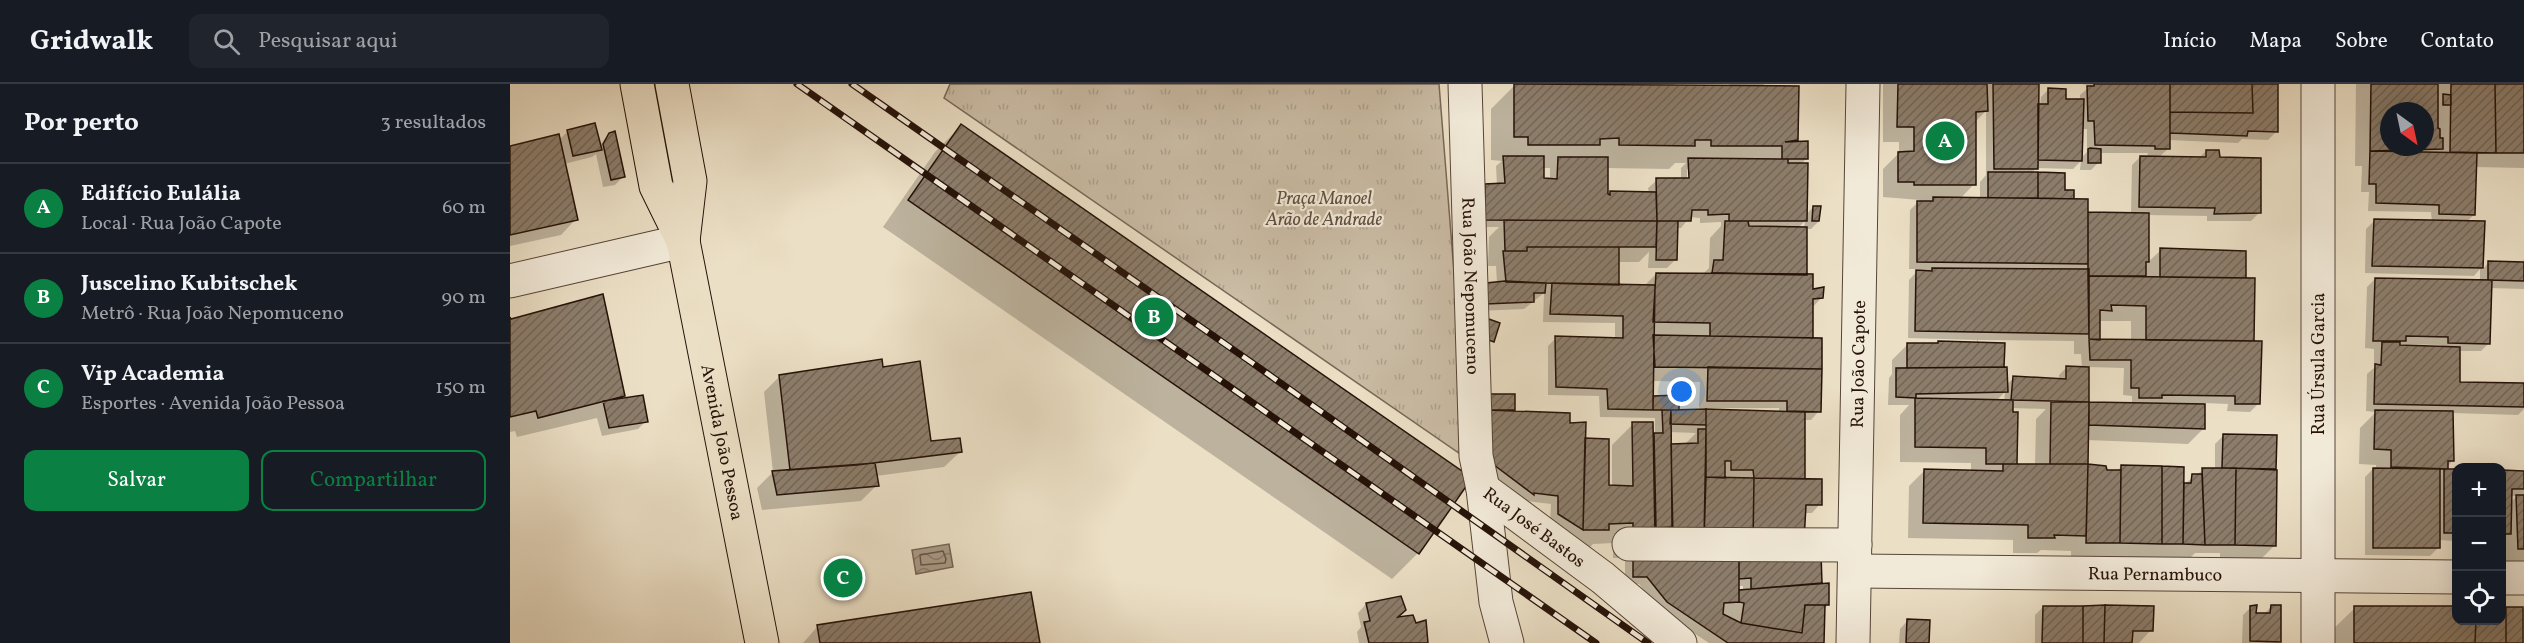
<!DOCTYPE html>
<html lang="pt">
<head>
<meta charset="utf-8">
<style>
	body { margin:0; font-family:Vollkorn,serif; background:#20242c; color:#f1f3f6 }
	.controls { position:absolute; right:18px; bottom:18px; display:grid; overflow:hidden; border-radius:12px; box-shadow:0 6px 24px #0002 }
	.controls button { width:54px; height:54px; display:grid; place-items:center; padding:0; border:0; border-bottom:2px solid #363941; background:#171b24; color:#f1f3f6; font:30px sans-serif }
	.compass { position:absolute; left:1870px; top:18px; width:54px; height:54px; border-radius:50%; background:#171b24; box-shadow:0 6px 24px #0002; rotate:147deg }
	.you { position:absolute; left:1172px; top:308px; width:21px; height:21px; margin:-15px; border:4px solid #fff; border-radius:50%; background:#1a73e8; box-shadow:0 0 0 9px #1a73e833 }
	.badge { display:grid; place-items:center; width:39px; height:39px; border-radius:50%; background:#0b8043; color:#fff; font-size:20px; font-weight:700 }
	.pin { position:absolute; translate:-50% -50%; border:3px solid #fff; box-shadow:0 2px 6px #0006 }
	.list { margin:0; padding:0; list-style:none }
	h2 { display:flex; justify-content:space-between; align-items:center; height:78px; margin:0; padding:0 24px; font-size:26px }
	h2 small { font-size:20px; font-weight:400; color:#9ea1a6 }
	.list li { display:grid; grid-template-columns:39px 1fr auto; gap:18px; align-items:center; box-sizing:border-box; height:90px; padding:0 24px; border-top:2px solid #363941 }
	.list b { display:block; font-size:22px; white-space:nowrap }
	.list p { margin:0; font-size:20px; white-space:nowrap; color:#9ea1a6 }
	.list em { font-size:20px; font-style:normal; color:#9ea1a6 }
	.actions { display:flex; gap:12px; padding:18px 24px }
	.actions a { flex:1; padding:14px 0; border:2px solid #0b8043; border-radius:12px; text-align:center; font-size:21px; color:#0b8043 }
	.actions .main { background:#0b8043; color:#fff }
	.icon { flex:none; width:33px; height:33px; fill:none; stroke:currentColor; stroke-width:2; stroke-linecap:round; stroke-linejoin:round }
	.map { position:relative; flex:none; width:2014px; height:559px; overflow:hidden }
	header { display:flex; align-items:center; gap:36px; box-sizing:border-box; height:84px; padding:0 30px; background:#171b24; border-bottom:2px solid #363941 }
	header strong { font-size:28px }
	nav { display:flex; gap:33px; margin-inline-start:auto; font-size:21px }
	.search { width:420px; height:54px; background:#20242c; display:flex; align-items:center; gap:15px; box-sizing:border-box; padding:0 21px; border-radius:12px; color:#9ea1a6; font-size:22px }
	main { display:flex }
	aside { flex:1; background:#171b24 }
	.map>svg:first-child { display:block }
</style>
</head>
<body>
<header>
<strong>Gridwalk</strong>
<div class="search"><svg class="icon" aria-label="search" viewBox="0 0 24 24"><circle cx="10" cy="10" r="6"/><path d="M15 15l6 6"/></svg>Pesquisar aqui</div>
<nav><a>Início</a><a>Mapa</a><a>Sobre</a><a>Contato</a></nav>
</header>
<main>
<aside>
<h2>Por perto<small>3 resultados</small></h2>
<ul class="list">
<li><span class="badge">A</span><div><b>Edifício Eulália</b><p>Local · Rua João Capote</p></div><em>60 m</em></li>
<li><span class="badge">B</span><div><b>Juscelino Kubitschek</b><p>Metrô · Rua João Nepomuceno</p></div><em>90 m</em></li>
<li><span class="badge">C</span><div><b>Vip Academia</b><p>Esportes · Avenida João Pessoa</p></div><em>150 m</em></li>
</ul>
<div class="actions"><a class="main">Salvar</a><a>Compartilhar</a></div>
</aside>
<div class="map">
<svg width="2014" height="559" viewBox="0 0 2014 559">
	<defs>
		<pattern id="park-tufts" width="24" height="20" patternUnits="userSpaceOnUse" patternTransform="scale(1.5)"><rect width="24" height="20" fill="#cabca5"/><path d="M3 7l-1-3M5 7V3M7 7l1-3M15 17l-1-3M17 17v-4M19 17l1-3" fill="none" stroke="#ada18d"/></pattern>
		<pattern id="water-waves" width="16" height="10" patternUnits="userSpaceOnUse" patternTransform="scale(1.5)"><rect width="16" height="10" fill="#a89985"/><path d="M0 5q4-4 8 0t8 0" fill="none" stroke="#897b6b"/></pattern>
		<pattern id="building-hatch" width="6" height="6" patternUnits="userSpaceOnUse" patternTransform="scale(1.5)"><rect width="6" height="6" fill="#8c7d6b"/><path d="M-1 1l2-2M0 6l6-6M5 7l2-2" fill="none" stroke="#726556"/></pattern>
	</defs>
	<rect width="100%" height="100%" fill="#ebdfc5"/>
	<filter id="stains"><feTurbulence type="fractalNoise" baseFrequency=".00333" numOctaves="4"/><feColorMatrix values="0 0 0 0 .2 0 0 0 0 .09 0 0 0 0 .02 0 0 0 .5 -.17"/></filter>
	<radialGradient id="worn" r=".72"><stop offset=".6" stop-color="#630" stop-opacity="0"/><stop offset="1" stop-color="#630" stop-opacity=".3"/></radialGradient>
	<!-- park -->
	<path fill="url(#park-tufts)" stroke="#786757" stroke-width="1.5" d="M440,0H929L959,376L434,14Z"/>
	<!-- water -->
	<path fill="url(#water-waves)" stroke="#746353" stroke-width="1.5" d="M439,460L443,483L406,490L402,466Z"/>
	<!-- shadow -->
	<path fill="#0003" fill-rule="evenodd" d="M1071,0L1125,3L1127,0H1164V2L1217,3L1220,0H1254L1253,3L1287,55L1283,58L1297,74L1291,80L1296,131L1303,123L1309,137L1301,145H1296V192L1302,206L1312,213L1302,224V255L1309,327L1301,336H1294L1293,396L1310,420L1302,429H1294L1293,457L1310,498L1307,501L1318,521L1314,525L1312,559H1199L1149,526L1129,500H1115V474H1103V459L1083,460L1077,466L1040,439L1041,420L1016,417L968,384L969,321L1004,325L1000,329L1058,340L1074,358L1097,403H1102V361L1123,340L1142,353L1145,350V334L1090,333L1089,312L1038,311V262L1046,254L1105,256V239L1033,238L1034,209L1014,225L968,227L987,199L986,182H978L979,153L989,143H968L967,109L975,101H987L986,82L992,77L981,76V25L1005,1ZM1165,79H1176L1171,84V96H1147L1138,104L1139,109H1101L1096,111V84L1159,85ZM1033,84H1040V96H1033ZM1177,85H1180V102H1177ZM1180,133L1190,134V139L1211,138V142L1200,154L1199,184L1192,191L1146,190L1134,202H1108L1107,178H1129L1139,168L1138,184H1157L1165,176L1166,144H1171ZM1295,137L1294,144H1288ZM1142,297L1190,298L1189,324H1269V329L1168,327L1142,313ZM1159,348L1186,349L1174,361L1159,362ZM1142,357H1145L1146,439H1143ZM1227,502H1233V507L1227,510Z
		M1373,0H1527V22H1530L1531,13L1539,5L1554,17H1570V11L1577,5V1L1572,0H1766V48L1758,56L1732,55L1728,59L1659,56V64L1649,73L1689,74L1696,67L1708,75L1749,129L1741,137H1697V132L1638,131L1637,179L1651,166L1734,195L1748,320L1740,328L1717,327L1718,320L1694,319L1693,345L1678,360L1577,356L1576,382L1595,383L1596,388H1606L1612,382L1673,401L1693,386H1705V360L1713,352L1765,385L1763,387L1764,462L1749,477L1710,476V469H1685L1678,476L1561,474V467L1531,466L1527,469H1503V456L1398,454L1399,402L1414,387H1461V379L1390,378V331L1399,321H1378L1379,294L1382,290V276L1398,260L1467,258V256L1398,254L1399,196L1409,185H1399L1400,126L1410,116L1373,113V85L1389,69V58H1373ZM1476,27V91L1470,98V115H1450L1464,100V39ZM1572,45H1577V68L1571,74ZM1589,69H1638L1637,73H1630L1622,81L1621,130H1577L1553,107L1520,90L1527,84L1563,85L1571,77L1570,86H1581L1589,78ZM1590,237H1621V257H1588ZM1468,256L1564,257V270H1571L1572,284L1557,283L1549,291V296L1504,294L1496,301L1490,285L1493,282L1468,260ZM1578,283L1614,284L1613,311L1622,312V320H1578ZM1495,308L1494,318L1486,317ZM1501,324L1536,325L1526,335L1525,382H1506Z
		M1846,0H2014V84L1965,83L1964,131L1956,138L1973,139L1972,186L1978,179L2013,180L2014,174V205L1980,204L1979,259L1971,267H1948V299L2014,301V325L2008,331L1942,329V377L1934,387H1946V457L1928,456V464L1920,472L1855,471V393L1863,385H1866V381L1849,380L1850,344L1866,328L1856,327L1857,290L1864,284V265L1855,264L1857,203L1865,195L1970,198V185L1964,192L1855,189L1856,145L1864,137L1922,138L1921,128L1858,127L1859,108H1851L1852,82H1845ZM1879,27H1915V63H1879ZM1891,260L1931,261V264L1888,263Z
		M451,42L908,469L882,495L373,143L425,68Z
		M58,47L89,62L100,50L113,93L105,101L93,103L86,70L82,73L54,80L66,135L51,151L0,162V63L49,56Z
		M92,212L114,317L136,337L128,345L92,352L87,334L7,353L5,347L0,348V237Z
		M372,285L420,359L450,368L434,383L366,392L367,401L351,417L252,426L247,404L263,388L254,308L270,292Z
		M1992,388H2014V403H1994V406H2014V481L1993,480ZM2000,412H2007L2000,419Z
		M856,520L885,535L905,541L915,538L917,548L914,551L917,559H849L847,548L851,543L848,529Z
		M1533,523L1641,546L1629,559H1525V531Z
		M1741,523L1745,530L1753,531L1761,523L1770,557L1768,559H1732L1733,531Z
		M1845,524H1946V536H1992V525H2014V559H1824V544Z
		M1398,536L1418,559H1389L1390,545Z
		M308,542L529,559H293Z"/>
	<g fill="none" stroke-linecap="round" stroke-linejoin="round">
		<!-- shore -->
		<path stroke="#675647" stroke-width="1.5" d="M433,467L436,475L435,479L411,481L410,471Z"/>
	</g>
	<!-- building -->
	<path fill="url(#building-hatch)" stroke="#261209" stroke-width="1.5" fill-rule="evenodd" d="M1004,0L1289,2L1288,56L1275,58L1298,57V75H1272V62H1201V56H1185V62L1109,61V54L1090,55V61H1018V53H1004Z
		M1388,0H1477L1478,27L1466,28V101H1404V98H1388V68L1404,67V43H1387Z
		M1483,0H1529L1528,85H1484Z
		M1584,0H1660V65H1645V62L1585,61L1584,37H1578L1577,2H1584Z
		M1660,0H1742L1743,29L1660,28Z
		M1742,0H1768V48L1738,47L1737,52L1660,49V28L1743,29Z
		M1861,0H1928V44L1930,45V54H1933V65L1860,67ZM1879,27H1915V63H1879Z
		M1985,0L1986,69L1940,68L1941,0Z
		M1985,0H2014V69H1986Z
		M1538,4L1556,5V15H1574L1572,77L1528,76V20H1538Z
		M1933,10L1941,11V21H1933Z
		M85,39L92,66L63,72L57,46Z
		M451,40L962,394L909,470L398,116Z
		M105,47L115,93L101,96L93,60L99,49Z
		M49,50L68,136L0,151V62Z
		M1580,64L1591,65V79H1578V65Z
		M1696,66H1709L1710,73L1751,74V129L1704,130L1705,124L1629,123L1630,72L1696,73Z
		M1860,67L1967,69L1965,131L1929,130V121L1866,119V100H1859Z
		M993,72H1034V94L1047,95L1048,73H1098V110L1100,111V107L1146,108L1147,137L975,136V100L995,99Z
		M1178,74L1272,75H1278V79H1298L1297,137H1219V130L1198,131V126H1182L1181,137H1147L1146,94H1179Z
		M1478,88H1528V114H1478Z
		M1528,88L1555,89V106H1564V115L1528,114Z
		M1423,113L1578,115V180L1407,178V117H1423Z
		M1303,122H1311L1309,137H1302Z
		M1578,128L1639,129V178H1636V192H1578Z
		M1864,135L1975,137L1973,184L1862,182Z
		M994,136L1147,137L1146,163H1017V167H995Z
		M1147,137H1168L1167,176H1146Z
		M1215,137H1238L1239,142L1297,143V191L1202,189L1204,176H1213Z
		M1017,163H1109V201L996,198L993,167H1017Z
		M1650,164L1736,167V194L1650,193Z
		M1978,177L2014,178V197L1978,196Z
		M1422,184L1579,185V250L1405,247L1406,186L1422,187Z
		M1146,189L1303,190V205L1314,203L1313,214L1303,215V254L1200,252V239L1143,238Z
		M1578,192L1745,194L1744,257L1636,256V222L1601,221L1602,227L1590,226V256L1579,255Z
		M1865,194L1982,196L1980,260L1938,259V253L1896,252V257H1863Z
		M995,197L1036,199L1035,209H1024V218L976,220V199Z
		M1042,199L1145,201L1143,326L1098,325L1097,305L1046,303L1045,252L1113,254V232L1040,230Z
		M93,210L115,312L28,334L26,327L0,333V233L1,235Z
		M976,234L990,239L984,258L976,255Z
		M1143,251L1312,254V285L1145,283Z
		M1579,255L1752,257L1750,320H1725V312L1652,311V314H1629V304H1621V276H1580Z
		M1428,257L1495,259L1494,283L1397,284V259H1428Z
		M1872,258H1890V261L1950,263V298L2014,299V323L1864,320L1865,280L1871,281Z
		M372,275L373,283L410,277L421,357L450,354L452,368L347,381L280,386L269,291Z
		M1556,282L1579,283V318L1501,316L1503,292L1556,295Z
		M1198,283L1312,285L1311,328L1277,327V317H1197Z
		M1497,283L1498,308L1406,310V314L1386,313V284Z
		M980,310H1005V326H980Z
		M133,311L138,338L99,344L93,317Z
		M1169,311V326H1143V312Z
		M1405,314L1503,316V328H1508L1507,380H1476V364L1405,363Z
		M1541,318H1579L1578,380H1540Z
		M1579,318L1695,320V345L1579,341Z
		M1196,325V341L1160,340L1161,326Z
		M1196,325L1295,328V395L1244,394L1243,386H1221V377H1215V394L1196,393Z
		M977,326L1060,329V339L1076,338L1073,446L1048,430V412L1024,409V411L976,375Z
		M1152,326H1161L1162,443L1146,444L1144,349H1153Z
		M1865,326L1943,327L1944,377H1938V385L1881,383V366L1864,365Z
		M1122,338H1143L1145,454L1123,453V439L1099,440V446H1073L1075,354L1099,355V401L1123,402Z
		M1188,345H1196L1194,457L1163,454L1161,360L1188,359Z
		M1713,350L1767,351L1766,385L1712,384Z
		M365,379L369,402L267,411L262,387Z
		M1493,380H1578L1576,452L1544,451L1545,454H1518V441L1413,439L1414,385L1493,387Z
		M1578,380L1596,382L1597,386H1611L1610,459H1576Z
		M1611,381L1652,382V460L1610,459Z
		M1652,382L1674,383L1673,460H1652Z
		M1692,384H1726L1725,461H1695Z
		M1726,384L1767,386L1766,462L1725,461Z
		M1863,384L1930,385V464H1863Z
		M1934,385H1946V449H1934Z
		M1992,386L2014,387V405H2002L2001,450H1992Z
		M1682,390H1692L1695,461L1673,460L1674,399H1681Z
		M1196,393L1244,394L1243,459L1194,457Z
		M1244,394L1312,395V421H1296L1294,457L1243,459Z
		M2006,411H2014V465H2008Z
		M1123,462L1229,467V518L1214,519L1213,530L1231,539L1292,549L1295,521H1315L1314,559H1218L1157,518L1137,493H1123Z
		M1229,467L1311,470L1312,499L1241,505V494L1229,495Z
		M1319,499V521H1295L1292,549L1231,539L1234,519L1229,518V506Z
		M521,508L530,559H310L307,541Z
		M891,512L896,526L888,533L903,531L906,539L916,536L918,559H859L854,538L860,537L856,519Z
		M1595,521L1594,559H1573V522Z
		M1595,521L1644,522L1643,547H1623L1622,559H1594Z
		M1747,521L1746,529H1760L1761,521H1771V558L1740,557V522Z
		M1533,522H1573V559H1532Z
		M1844,522H1946V536H1966L1965,559H1844Z
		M1992,523H1996V559H1965L1966,536H1992Z
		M1996,523H2013V559H1996Z
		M1397,535L1420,536L1419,559H1396Z"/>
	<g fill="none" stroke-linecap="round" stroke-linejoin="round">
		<defs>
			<g id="minor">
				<path id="s1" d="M955,0L966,372L973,405L986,518L997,559"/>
				<path d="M0,197L173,157"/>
				<path id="s2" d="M973,405L1093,494L1170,559"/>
				<path d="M1119,460L1345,461"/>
				<path id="s3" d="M1345,487L1946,493"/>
				<path d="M1992,494H2014"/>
				<path id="s4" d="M1343,559L1353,0"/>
				<path d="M1808,559V0"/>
			</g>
			<g id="major">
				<path id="s5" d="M127,0L146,102L173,157L252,559"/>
				<path d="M162,0L180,97L173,157"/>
			</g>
		</defs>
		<!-- minor casing -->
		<use href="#minor" stroke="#574538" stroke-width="35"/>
		<!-- major casing -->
		<use href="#major" stroke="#261209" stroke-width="35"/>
		<!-- minor -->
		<use href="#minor" stroke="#f2ead9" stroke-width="33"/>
		<!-- major -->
		<use href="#major" stroke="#ebdfc5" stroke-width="33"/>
		<defs>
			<path id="rail" d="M287,0L1086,559
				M342,0L741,278L1138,559"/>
		</defs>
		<!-- rail casing -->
		<use href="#rail" stroke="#261209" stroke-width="7"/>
		<!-- rail -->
		<use href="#rail" stroke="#f2ead9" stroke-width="4.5" stroke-dasharray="14" stroke-linecap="butt"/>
	</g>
	<g text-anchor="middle" stroke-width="4.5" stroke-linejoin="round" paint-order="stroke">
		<!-- park labels -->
		<g font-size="18" font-style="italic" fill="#5f4e40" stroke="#f2ead9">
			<text x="814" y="120">Praça Manoel<tspan x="814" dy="21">Arão de Andrade</tspan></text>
		</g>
		<!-- street labels -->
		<g font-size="18" fill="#261209" stroke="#f2ead9">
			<text dy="6" stroke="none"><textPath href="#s1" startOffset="202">Rua João Nepomuceno</textPath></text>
			<text dy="6" stroke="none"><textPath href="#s4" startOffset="279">Rua João Capote</textPath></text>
			<text transform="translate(1808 280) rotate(-90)" y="6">Rua Úrsula Garcia</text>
			<text dy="6" stroke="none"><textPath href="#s5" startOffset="370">Avenida João Pessoa</textPath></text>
			<text dy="6" stroke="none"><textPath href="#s2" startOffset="64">Rua José Bastos</textPath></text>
			<text dy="6" stroke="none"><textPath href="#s3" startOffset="300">Rua Pernambuco</textPath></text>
		</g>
	</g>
	<rect width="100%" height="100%" filter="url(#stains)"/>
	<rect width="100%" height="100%" fill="url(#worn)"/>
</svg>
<div class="controls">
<button>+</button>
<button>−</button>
<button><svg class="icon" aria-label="locate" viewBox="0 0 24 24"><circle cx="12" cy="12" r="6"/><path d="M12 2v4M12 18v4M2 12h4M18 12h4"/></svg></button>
</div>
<svg class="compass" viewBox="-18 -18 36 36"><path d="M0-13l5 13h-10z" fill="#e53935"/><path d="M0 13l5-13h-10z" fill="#9ea1a6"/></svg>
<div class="you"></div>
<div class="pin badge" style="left:1435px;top:57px">A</div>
<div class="pin badge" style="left:644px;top:233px">B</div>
<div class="pin badge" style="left:333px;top:494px">C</div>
</div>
</main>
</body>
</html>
